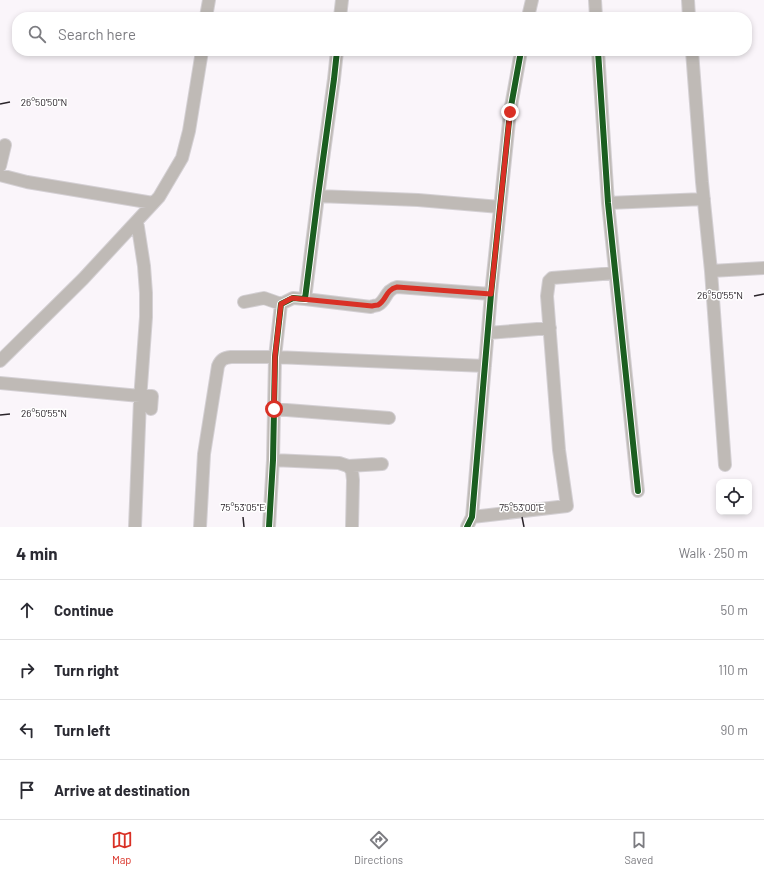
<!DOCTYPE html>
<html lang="en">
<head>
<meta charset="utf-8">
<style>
	body { margin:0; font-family:Barlow,sans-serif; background:#f7f7f7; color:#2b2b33 }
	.controls { position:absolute; right:12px; bottom:12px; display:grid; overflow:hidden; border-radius:8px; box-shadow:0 2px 6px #0003 }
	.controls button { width:36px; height:36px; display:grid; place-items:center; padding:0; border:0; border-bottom:1px solid #e1e1e2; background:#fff; color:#2b2b33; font:20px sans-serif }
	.stop { position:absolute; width:12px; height:12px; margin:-9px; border:3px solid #d93025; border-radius:50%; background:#fff }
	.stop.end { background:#d93025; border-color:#fff; box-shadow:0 1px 4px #0008 }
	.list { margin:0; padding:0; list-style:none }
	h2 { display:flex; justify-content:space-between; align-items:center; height:52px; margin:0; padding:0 16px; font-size:17px }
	h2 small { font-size:13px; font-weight:400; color:#7c7c81 }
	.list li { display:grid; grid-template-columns:26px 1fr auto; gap:12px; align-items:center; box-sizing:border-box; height:60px; padding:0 16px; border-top:1px solid #e1e1e2 }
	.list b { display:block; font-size:15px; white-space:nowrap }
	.list em { font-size:13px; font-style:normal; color:#7c7c81 }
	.icon { flex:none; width:22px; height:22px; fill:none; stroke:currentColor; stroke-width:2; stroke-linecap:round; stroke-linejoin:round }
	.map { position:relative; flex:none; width:764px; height:527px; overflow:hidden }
	.search { position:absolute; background:#fff; box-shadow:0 2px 6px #0003; left:12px; right:12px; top:12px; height:44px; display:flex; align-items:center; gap:10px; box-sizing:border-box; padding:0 14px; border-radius:16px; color:#7c7c81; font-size:15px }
	.sheet { height:292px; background:#fff }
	nav { display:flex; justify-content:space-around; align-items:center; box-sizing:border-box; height:56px; border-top:1px solid #e1e1e2; background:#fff; font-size:11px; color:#7c7c81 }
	nav a { display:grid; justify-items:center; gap:2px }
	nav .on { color:#d93025 }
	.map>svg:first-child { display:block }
</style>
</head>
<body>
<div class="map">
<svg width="764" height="527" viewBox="0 0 764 527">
	<rect width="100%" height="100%" fill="#faf5fa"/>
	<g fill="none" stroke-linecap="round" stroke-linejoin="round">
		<defs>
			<path id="street" d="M595,0L596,17
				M688,0L689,17
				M206,17L209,0
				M340,17L342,0
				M528,17L532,0
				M598,51L608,203L638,491
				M692,51L702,182L711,271L725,465
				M0,166L5,145
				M0,175L27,182L153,203
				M318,196L418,200L500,207
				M608,203L704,199
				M711,271L764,268
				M305,299L371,307C372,306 378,305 378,305C387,300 385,290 397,287L491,294
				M244,302L264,298L281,304
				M488,333L550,328
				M0,361L83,279L159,197L182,158L189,131L202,51
				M0,383L140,396H152L151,409
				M274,409L389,418
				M273,460L339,463L348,466L352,471L353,480L352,527
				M348,466L382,464
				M472,517L567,506L559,450L547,296L549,281L552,278L615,273
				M135,527L140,400L146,317V293L144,266L137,221
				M200,527L204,454L218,366C221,359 224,358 231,357H275L485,366
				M269,527L273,460L275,357L281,304L293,298L305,299L318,196L334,79L337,51
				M467,527L472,517L491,294L510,112L521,51"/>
		</defs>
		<!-- street casing -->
		<use href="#street" stroke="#d4d0d4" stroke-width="14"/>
		<!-- street -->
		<use href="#street" stroke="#bfbab6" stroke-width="12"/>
		<defs>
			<path id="cycleway" d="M598,51L608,203L638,491
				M269,527L273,460L275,357L281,304L293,298L305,299L318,196L334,79L337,51
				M467,527L472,517L491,294L510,112L521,51"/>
		</defs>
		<!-- cycleway casing -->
		<use href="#cycleway" stroke="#fff" stroke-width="8"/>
		<!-- cycleway -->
		<use href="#cycleway" stroke="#1b5e20" stroke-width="6"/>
	</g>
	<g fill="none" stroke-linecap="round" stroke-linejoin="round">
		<!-- route -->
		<path stroke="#d93025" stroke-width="5" d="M274,409L275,356L281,304L292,298L372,306C372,306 377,305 378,305C387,300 385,290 397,287L491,294L510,112"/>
	</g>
	<!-- ticks -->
	<path fill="none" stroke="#2a242a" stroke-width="1.5" d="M0,104L10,102M754,296L764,294M0,415L10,414M243,517L244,527M522,517L524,527"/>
	<g font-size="10" text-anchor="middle" fill="#2a242a" stroke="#fff" stroke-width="3" stroke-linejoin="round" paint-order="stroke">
		<text x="44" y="106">26°50'50"N</text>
		<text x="720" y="299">26°50'55"N</text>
		<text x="44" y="417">26°50'55"N</text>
		<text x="243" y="511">75°53'05"E</text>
		<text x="522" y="511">75°53'00"E</text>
	</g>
</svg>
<div class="controls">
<button><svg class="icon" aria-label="locate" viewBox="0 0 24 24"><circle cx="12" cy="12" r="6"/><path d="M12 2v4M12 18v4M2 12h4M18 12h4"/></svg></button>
</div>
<div class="stop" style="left:274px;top:409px"></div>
<div class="stop end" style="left:510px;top:112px"></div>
<div class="search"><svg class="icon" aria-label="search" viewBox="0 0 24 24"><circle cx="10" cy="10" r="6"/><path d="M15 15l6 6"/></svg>Search here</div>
</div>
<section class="sheet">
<h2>4 min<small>Walk · 250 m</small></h2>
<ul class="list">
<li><svg class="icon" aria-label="ahead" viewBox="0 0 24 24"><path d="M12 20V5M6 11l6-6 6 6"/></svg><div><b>Continue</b></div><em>50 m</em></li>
<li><svg class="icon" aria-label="right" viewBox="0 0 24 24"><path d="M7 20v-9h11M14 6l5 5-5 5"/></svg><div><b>Turn right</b></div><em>110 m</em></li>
<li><svg class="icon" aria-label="left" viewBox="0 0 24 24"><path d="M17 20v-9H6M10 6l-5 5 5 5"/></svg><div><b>Turn left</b></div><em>90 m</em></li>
<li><svg class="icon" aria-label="arrive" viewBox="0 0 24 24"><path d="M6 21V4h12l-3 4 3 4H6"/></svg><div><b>Arrive at destination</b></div></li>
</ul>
</section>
<nav>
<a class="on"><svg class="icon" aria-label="map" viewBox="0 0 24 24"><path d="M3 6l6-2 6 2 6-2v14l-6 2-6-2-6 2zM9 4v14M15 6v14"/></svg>Map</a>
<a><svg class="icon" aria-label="directions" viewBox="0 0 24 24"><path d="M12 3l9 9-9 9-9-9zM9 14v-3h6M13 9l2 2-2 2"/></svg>Directions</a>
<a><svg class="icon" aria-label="saved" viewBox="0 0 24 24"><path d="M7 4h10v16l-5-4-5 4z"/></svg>Saved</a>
</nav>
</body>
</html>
